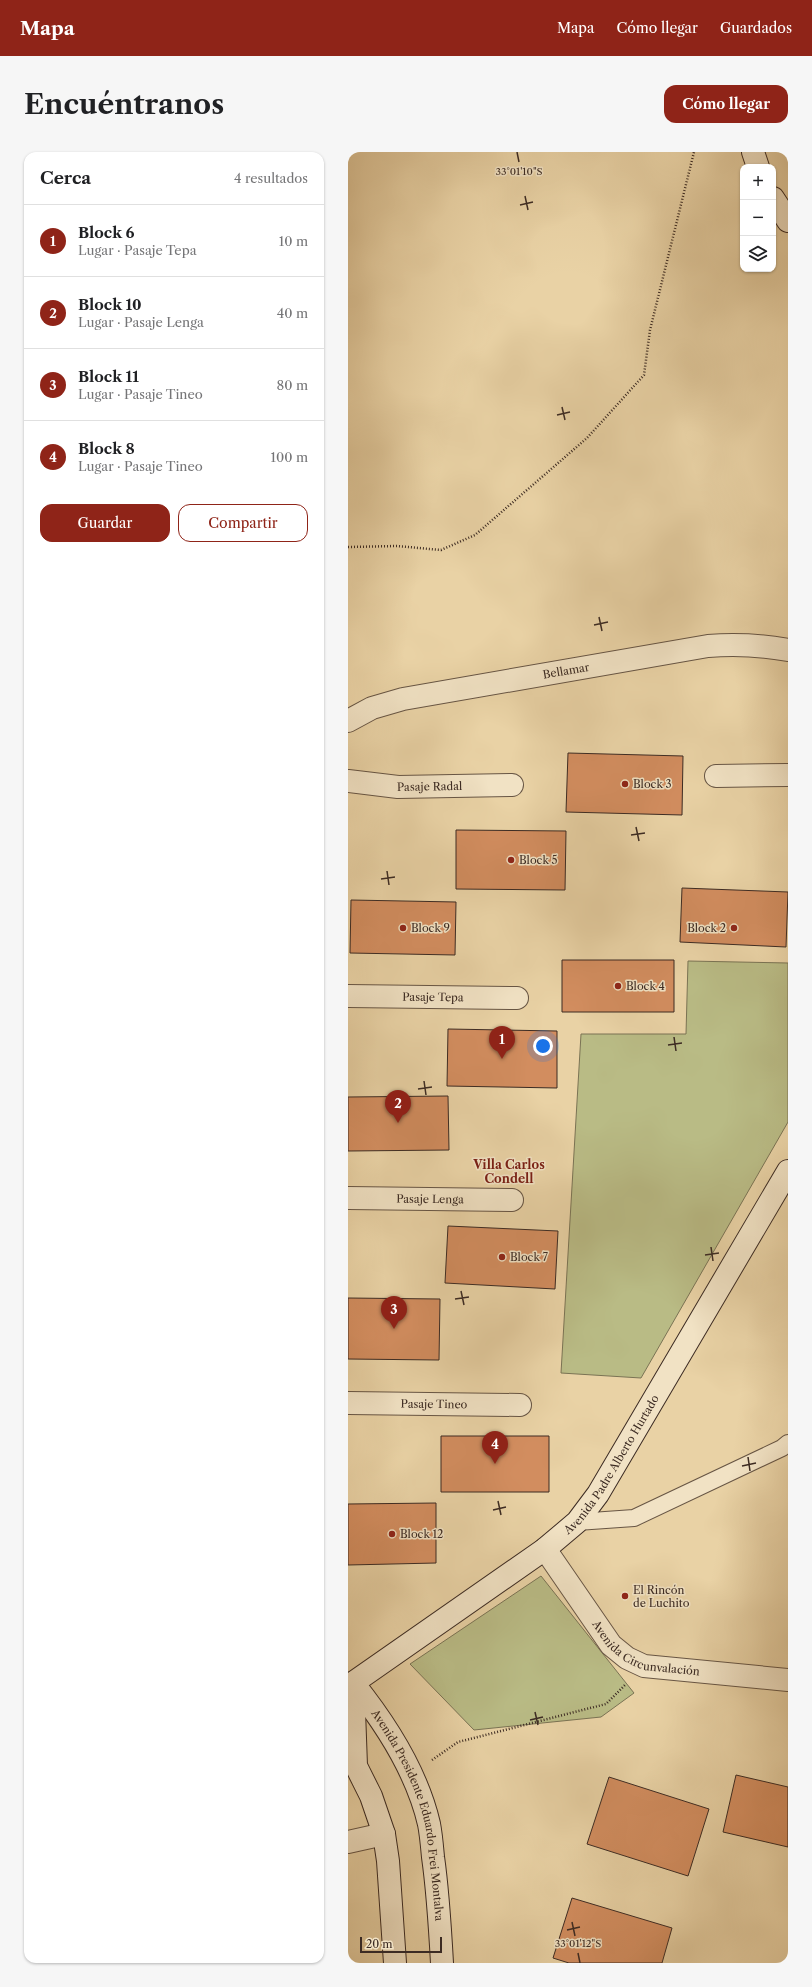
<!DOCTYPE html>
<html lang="es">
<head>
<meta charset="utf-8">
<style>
	body { margin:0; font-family:"Libre Caslon Text",serif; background:#f6f6f6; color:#202124 }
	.controls { position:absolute; right:12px; top:12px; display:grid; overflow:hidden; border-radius:8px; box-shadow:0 1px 3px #0004 }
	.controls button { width:36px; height:36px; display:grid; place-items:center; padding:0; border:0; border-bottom:1px solid #e0e0e0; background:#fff; color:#202124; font:20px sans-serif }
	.scale { position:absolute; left:12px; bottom:10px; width:82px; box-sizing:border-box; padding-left:4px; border:2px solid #3c2b23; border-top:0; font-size:11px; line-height:14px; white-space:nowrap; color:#3c2b23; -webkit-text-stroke:3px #f1e2c4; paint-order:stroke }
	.you { position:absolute; left:195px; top:894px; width:14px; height:14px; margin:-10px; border:3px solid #fff; border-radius:50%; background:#1a73e8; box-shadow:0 0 0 6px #1a73e833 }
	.badge { display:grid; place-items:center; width:26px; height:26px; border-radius:50%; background:#8f2418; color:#fff; font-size:13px; font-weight:700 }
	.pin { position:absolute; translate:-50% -33px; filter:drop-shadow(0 1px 2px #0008) }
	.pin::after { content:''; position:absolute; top:21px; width:14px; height:12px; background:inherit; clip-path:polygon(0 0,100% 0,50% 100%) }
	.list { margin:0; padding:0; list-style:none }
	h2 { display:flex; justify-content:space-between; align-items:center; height:52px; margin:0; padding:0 16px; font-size:17px }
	h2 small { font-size:13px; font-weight:400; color:#757577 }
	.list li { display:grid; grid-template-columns:26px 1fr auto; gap:12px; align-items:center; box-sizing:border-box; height:72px; padding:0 16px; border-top:1px solid #e0e0e0 }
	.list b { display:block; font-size:15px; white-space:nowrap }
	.list p { margin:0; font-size:13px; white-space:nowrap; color:#757577 }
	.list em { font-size:13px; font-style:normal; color:#757577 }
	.actions { display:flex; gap:8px; padding:12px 16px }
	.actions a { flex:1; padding:9px 0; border:1px solid #8f2418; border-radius:12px; text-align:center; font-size:14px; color:#8f2418 }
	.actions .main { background:#8f2418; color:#fff }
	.icon { flex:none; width:22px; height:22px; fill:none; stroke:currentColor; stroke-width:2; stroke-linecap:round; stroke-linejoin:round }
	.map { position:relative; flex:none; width:440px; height:1811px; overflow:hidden; border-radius:12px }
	header { display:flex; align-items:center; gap:24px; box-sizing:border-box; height:56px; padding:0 20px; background:#8f2418; color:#fff }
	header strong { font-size:19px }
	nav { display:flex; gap:22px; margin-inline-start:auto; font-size:14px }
	.intro { display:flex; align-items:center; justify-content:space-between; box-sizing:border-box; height:96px; padding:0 24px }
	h1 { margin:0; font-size:28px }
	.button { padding:10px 18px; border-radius:12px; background:#8f2418; color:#fff; font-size:14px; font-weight:700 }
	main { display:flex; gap:24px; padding:0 24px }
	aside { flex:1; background:#fff; border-radius:12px; box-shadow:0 1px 3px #0004 }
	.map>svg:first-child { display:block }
</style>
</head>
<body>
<header>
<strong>Mapa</strong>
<nav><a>Mapa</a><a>Cómo llegar</a><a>Guardados</a></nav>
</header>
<div class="intro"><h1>Encuéntranos</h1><a class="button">Cómo llegar</a></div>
<main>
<aside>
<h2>Cerca<small>4 resultados</small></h2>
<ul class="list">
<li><span class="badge">1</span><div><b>Block 6</b><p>Lugar · Pasaje Tepa</p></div><em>10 m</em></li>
<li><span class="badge">2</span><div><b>Block 10</b><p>Lugar · Pasaje Lenga</p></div><em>40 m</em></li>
<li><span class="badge">3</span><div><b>Block 11</b><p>Lugar · Pasaje Tineo</p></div><em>80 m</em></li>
<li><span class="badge">4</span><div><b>Block 8</b><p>Lugar · Pasaje Tineo</p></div><em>100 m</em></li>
</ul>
<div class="actions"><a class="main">Guardar</a><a>Compartir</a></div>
</aside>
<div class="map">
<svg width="440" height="1811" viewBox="0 0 440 1811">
	<rect width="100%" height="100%" fill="#e9d2a5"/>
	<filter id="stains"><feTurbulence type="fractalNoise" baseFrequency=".005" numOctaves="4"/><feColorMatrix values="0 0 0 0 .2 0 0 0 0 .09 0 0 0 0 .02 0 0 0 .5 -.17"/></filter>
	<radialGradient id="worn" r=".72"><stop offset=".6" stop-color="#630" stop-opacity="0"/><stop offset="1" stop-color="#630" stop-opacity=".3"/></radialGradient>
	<!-- green -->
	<path fill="#b9bb85" stroke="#7a7354" d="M340,809L440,811V970L293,1226L213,1221L233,882H338Z
		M193,1424L286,1541L253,1565L126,1578L62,1512Z"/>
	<!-- building -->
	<path fill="#d28d5f" stroke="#3c2b23" d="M220,601L335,604L334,663L218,660Z
		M108,678L218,679L217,738L108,737Z
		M334,736L440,740L438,795L332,790Z
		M3,748L108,750L107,803L2,801Z
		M214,808H326V860H214Z
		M100,877L209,879V936L99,934Z
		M100,944L101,998L0,999V945Z
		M100,1074L210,1079L207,1137L97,1131Z
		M0,1146L92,1147L91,1208L0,1207Z
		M93,1284H201V1340H93Z
		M88,1351V1411L0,1413V1352Z
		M388,1623L440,1635V1695L375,1680Z
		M261,1625L361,1657L340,1724L239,1692Z
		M224,1746L324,1776L314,1811H221L205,1806Z"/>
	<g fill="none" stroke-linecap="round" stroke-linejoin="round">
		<defs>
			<path id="service" d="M229,1370L286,1366L434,1296L440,1291"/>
			<g id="minor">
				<path id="s1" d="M0,569L24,556L55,547L360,494C388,492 413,493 440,498"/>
				<path d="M368,624L440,623"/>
				<path id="s2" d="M0,629L50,635L164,633"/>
				<path id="s3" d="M0,844L169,846"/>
				<path id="s4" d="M0,1046L164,1048"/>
				<path id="s5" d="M0,1251L172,1253"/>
				<path d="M0,1690L36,1682"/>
			</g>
			<g id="tertiary">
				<path id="s6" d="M197,1397L263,1493L279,1506L296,1514L440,1528"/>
			</g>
			<g id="secondary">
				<path d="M405,0L410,15"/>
				<path d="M425,46L440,69"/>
				<path id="s7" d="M5,1531L197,1397L229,1370L250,1342L440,1019"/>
				<path id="s8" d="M5,1531C38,1572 69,1620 81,1672C83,1682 84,1694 85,1705C90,1740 92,1775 94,1811"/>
				<path d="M5,1531L8,1614L23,1644L36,1682L40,1709L47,1811"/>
			</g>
		</defs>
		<!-- service casing -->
		<use href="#service" stroke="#675544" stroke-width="18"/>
		<!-- minor casing -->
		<use href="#minor" stroke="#675544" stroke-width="24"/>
		<!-- tertiary casing -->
		<use href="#tertiary" stroke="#675544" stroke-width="24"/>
		<!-- secondary casing -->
		<use href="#secondary" stroke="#3c2b23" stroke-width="24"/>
		<!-- path -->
		<path stroke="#3c2b23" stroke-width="2.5" stroke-dasharray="1 2" stroke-linecap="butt" d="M0,395L49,394L93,398L127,383L239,286L296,223L302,178L346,0
			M84,1608L110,1590L258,1552L277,1533"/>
		<!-- service -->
		<use href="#service" stroke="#f1e2c4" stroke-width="16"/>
		<!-- minor -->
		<use href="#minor" stroke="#f1e2c4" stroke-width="22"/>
		<!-- tertiary -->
		<use href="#tertiary" stroke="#f1e2c4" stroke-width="22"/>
		<!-- secondary -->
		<use href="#secondary" stroke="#f1e2c4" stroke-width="22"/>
	</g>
	<!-- ticks -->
	<path fill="none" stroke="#3c2b23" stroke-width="1.5" d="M169,0L171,10M177,44L180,58M172,53L185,50M214,255L217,268M209,263L222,260M251,465L254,479M246,473L260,470M288,675L291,689M283,683L297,681M39,719L41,733M33,727L47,725M326,885L328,899M320,893L334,891M76,929L78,943M70,937L84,935M363,1095L365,1109M357,1103L371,1101M113,1139L116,1153M107,1147L121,1145M400,1305L402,1319M394,1314L408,1311M150,1349L153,1363M145,1358L158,1355M187,1560L190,1573M182,1568L195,1565M224,1770L227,1784M219,1778L232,1775M230,1801L232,1811"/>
	<!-- markers -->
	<g fill="#8f2418" stroke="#f1e2c4" stroke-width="1.5">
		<circle cx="277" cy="632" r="4"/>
		<circle cx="163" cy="708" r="4"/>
		<circle cx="55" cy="776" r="4"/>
		<circle cx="386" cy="776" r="4"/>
		<circle cx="270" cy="834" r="4"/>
		<circle cx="154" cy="1105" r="4"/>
		<circle cx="44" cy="1382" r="4"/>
		<circle cx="277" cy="1444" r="4"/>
	</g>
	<g text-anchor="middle" stroke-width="3" stroke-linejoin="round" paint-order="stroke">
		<!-- street labels -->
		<g font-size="11" fill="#3c2b23" stroke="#f1e2c4">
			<text dy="4" stroke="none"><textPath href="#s1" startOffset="225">Bellamar</textPath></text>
			<text dy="4" stroke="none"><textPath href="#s2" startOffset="82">Pasaje Radal</textPath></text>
			<text dy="4" stroke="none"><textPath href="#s3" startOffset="85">Pasaje Tepa</textPath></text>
			<text dy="4" stroke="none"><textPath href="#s4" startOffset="82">Pasaje Lenga</textPath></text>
			<text dy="4" stroke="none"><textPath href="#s5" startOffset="86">Pasaje Tineo</textPath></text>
			<text dy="4" stroke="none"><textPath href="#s7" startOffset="343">Avenida Padre Alberto Hurtado</textPath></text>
			<text dy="4" stroke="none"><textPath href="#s6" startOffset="150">Avenida Circunvalación</textPath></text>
			<text dy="4" stroke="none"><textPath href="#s8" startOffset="147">Avenida Presidente Eduardo Frei Montalva</textPath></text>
		</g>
		<!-- poi labels -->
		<g font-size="11" fill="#3c2b23" stroke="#f1e2c4" text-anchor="start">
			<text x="285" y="636">Block 3</text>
			<text x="171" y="712">Block 5</text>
			<text x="63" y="780">Block 9</text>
			<text x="378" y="780" text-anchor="end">Block 2</text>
			<text x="278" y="838">Block 4</text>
			<text x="162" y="1109">Block 7</text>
			<text x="52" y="1386">Block 12</text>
			<text x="285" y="1442">El Rincón<tspan x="285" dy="13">de Luchito</tspan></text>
		</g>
		<!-- neighbourhood labels -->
		<g font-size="12" font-weight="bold" fill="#7a1f14" stroke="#f1e2c4">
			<text x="161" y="1017">Villa Carlos<tspan x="161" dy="14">Condell</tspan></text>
		</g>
	</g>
	<g font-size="10" text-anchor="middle" fill="#3c2b23" stroke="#f1e2c4" stroke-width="3" stroke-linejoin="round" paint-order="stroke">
		<text x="171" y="23">33°01'10"S</text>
		<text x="230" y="1795">33°01'12"S</text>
	</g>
	<rect width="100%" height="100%" filter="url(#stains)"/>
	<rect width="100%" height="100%" fill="url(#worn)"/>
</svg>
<div class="controls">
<button>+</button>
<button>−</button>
<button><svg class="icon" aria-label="layers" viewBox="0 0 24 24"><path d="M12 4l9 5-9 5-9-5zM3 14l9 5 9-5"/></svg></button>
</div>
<div class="scale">20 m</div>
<div class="you"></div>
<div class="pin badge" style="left:154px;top:907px">1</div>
<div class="pin badge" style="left:50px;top:971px">2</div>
<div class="pin badge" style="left:46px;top:1177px">3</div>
<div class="pin badge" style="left:147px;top:1312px">4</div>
</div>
</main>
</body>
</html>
